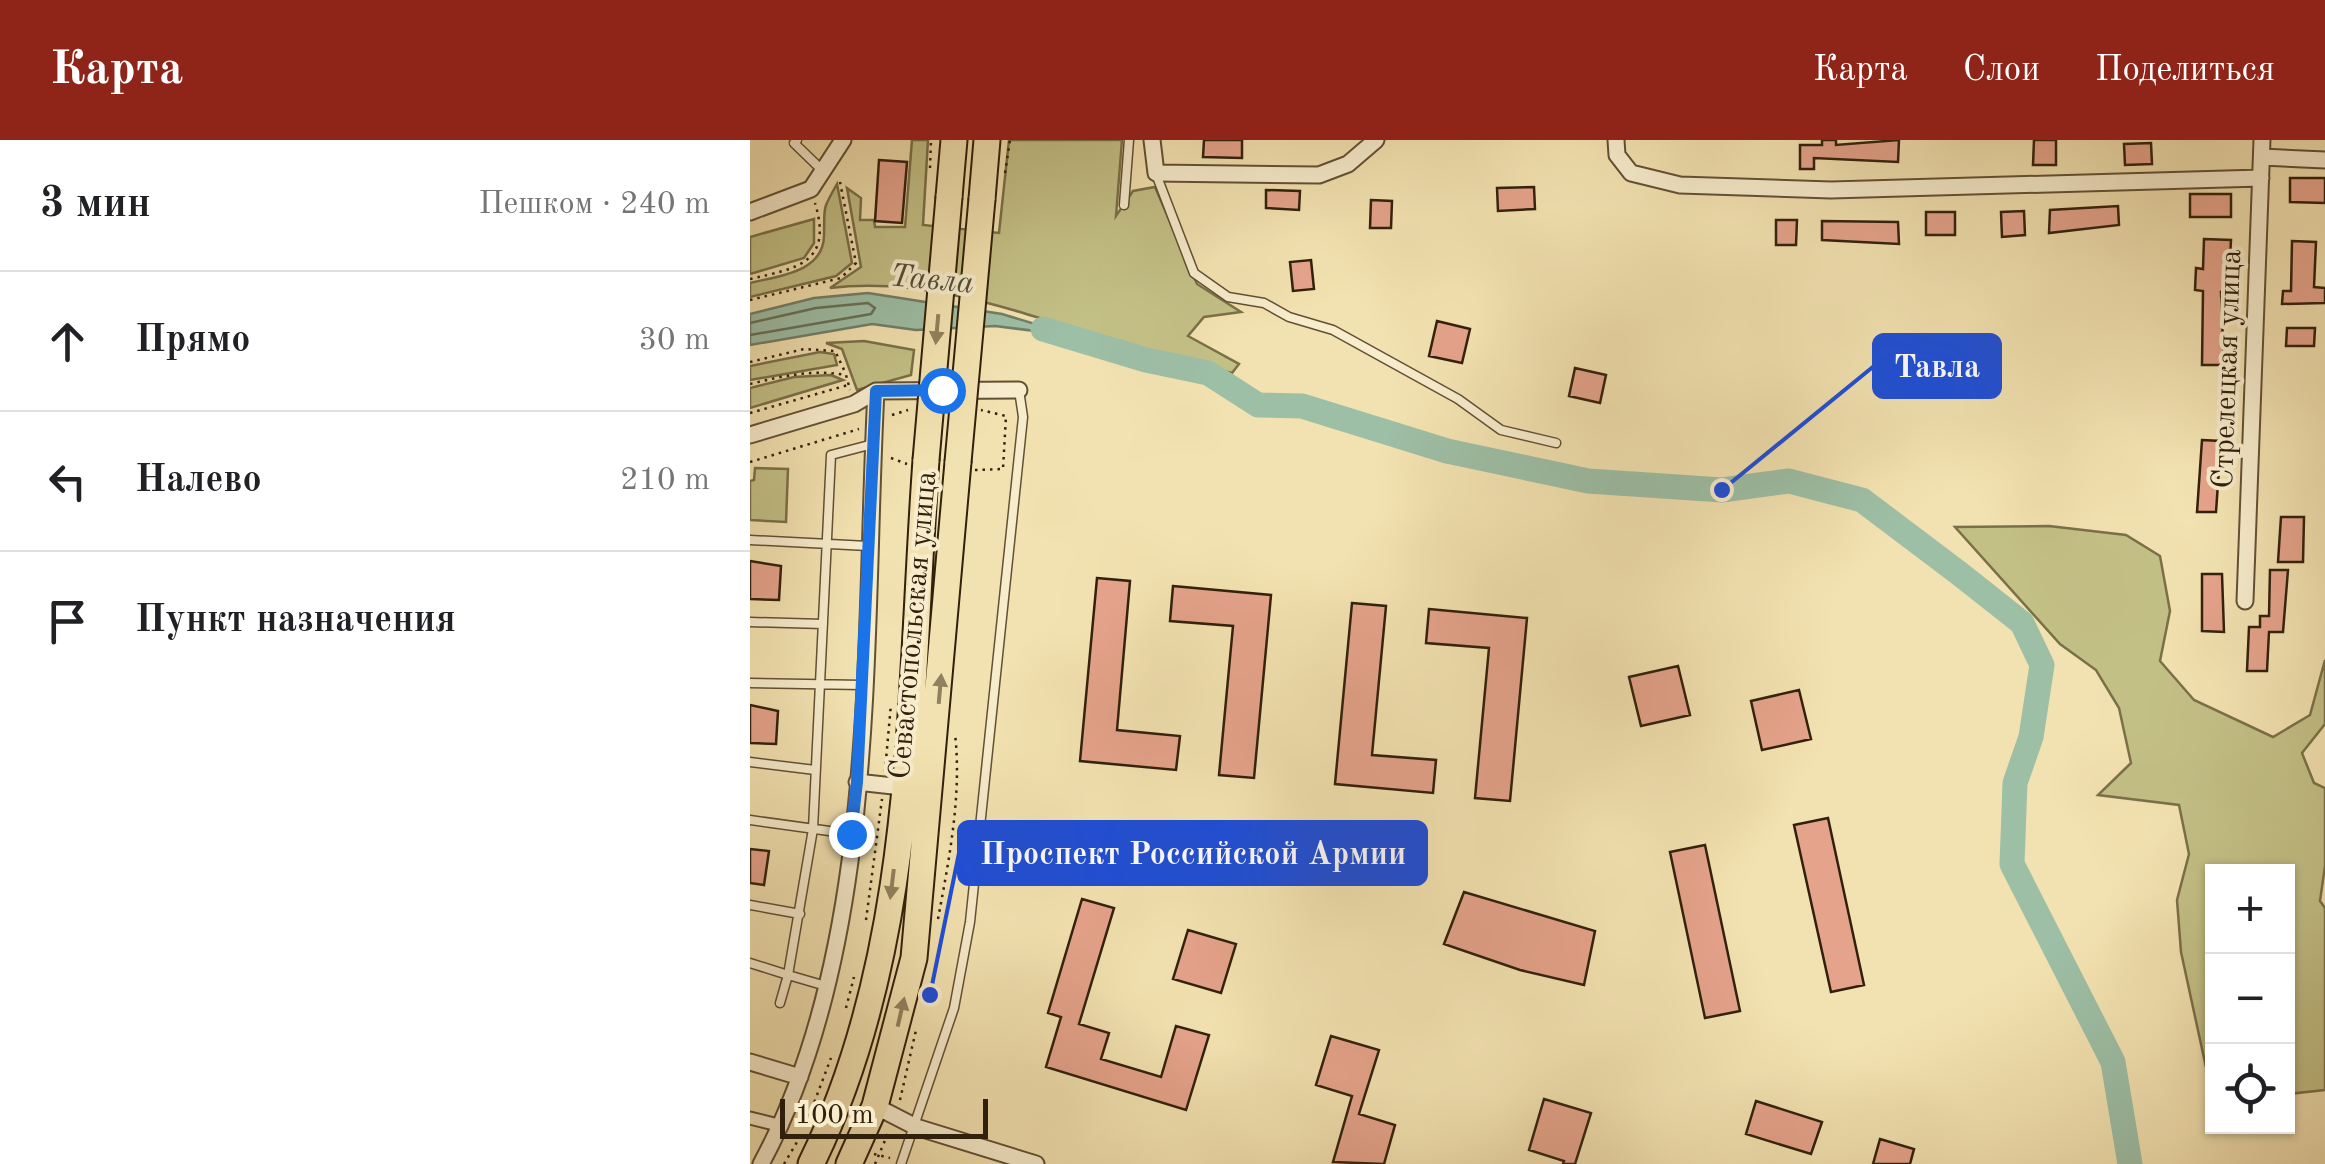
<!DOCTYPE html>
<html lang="ru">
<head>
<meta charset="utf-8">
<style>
	body { margin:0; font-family:"Old Standard TT",serif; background:#f6f6f6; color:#202124 }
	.controls { position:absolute; right:30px; bottom:30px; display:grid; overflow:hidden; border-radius:0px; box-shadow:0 2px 8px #0004 }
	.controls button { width:90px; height:90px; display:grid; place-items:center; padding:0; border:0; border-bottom:2px solid #e0e0e0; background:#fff; color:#202124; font:50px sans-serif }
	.scale { position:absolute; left:30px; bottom:25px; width:208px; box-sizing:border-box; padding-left:10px; border:5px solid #31200b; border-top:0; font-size:28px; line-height:35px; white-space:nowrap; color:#31200b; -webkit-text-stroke:8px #f7eccc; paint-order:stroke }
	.stop { position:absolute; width:30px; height:30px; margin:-22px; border:8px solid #1a73e8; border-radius:50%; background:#fff }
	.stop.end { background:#1a73e8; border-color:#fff; box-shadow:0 2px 10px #0008 }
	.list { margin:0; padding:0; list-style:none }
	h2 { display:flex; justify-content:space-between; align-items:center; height:130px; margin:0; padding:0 40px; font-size:42px }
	h2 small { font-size:32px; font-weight:400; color:#757577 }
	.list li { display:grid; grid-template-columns:65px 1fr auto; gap:30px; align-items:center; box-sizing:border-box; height:140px; padding:0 40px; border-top:2px solid #e0e0e0 }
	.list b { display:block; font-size:38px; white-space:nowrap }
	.list em { font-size:32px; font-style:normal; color:#757577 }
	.icon { flex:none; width:55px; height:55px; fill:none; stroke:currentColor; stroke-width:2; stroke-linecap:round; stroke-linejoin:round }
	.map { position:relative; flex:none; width:1575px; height:1024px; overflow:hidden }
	header { display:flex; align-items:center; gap:60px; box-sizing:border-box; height:140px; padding:0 50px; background:#8f2418; color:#fff }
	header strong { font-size:48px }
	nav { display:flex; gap:55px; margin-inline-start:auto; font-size:35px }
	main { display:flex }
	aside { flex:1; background:#fff }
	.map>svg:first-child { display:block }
</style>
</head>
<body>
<header>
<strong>Карта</strong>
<nav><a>Карта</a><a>Слои</a><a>Поделиться</a></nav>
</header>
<main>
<aside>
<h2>3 мин<small>Пешком · 240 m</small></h2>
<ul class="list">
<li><svg class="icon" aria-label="ahead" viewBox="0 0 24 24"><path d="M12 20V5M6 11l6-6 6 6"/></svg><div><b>Прямо</b></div><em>30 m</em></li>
<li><svg class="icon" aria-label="left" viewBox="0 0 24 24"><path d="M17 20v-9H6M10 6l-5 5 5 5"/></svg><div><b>Налево</b></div><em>210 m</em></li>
<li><svg class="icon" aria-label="arrive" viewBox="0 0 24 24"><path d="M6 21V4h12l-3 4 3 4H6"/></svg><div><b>Пункт назначения</b></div></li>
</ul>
</aside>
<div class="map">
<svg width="1575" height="1024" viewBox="0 0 1575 1024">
	<rect width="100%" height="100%" fill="#f3e2b1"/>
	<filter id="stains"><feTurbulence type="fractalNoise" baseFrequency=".002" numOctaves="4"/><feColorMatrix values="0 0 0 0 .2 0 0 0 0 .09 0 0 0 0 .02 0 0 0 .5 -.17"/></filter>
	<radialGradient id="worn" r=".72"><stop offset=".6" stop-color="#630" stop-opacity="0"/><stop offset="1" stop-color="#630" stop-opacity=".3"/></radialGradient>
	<!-- green -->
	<path fill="#c3c086" stroke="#7a7048" stroke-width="2.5" d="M162,0H178L173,85L249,93L259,0H372L366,76L383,51L405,47L447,144L491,172L454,177L438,196L489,224L482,233C450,225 417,218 385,208C286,179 185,135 80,148L111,127L97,48L111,58L110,80H124L125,87H155Z
		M87,44L102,123L86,136L0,157V143C27,136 73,133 74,96C75,66 71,72 87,44Z
		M64,79V103L54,118L0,134V97Z
		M114,201L164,210L161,235L107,250L92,209L76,203Z
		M70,212L84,214L87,225L0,240V226Z
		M81,235L93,240L0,268V248L44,237Z
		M5,328L38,329L36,382L0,380V341L4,340Z
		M1299,386L1376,395L1410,416L1420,471L1410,521L1444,560L1523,597L1560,575L1575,520V584L1552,613L1564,643L1575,648V726L1570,761L1575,768V950L1538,954V732H1462V955L1431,812L1427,760L1439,714L1429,665L1348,655L1381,623L1369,568L1346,530L1310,504L1205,387Z"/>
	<!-- water -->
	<path fill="#9dbfa6" stroke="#727f68" stroke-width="2.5" d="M118,153L252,174L325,196L245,186L166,190L122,184L0,205V174L64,158Z"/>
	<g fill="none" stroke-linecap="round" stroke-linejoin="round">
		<!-- shore -->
		<path stroke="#677058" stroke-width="2.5" d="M0,183L66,168L118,163L125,168L121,174L0,195"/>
		<!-- river -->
		<path stroke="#9dbfa6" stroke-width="25" d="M293,189L396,220L458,233L508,265L552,266L697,311L838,341L972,350L1039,341L1112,360L1210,434L1272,483L1292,525L1281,597L1265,643L1262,724L1363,922L1380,1024"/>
	</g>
	<!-- building -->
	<path fill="#e5a38b" stroke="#31200b" stroke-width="2.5" d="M454,0H492V18L453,17Z
		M1072,0H1086V5L1149,0L1148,22L1064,18V29H1050V5H1072Z
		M1284,0H1306V25H1283Z
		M1401,3L1402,24L1375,25L1374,4Z
		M129,20L157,22L152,83L125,81Z
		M1540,38H1575V63L1540,62Z
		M784,47L785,69L748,71L747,48Z
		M516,50L550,51L549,70L516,68Z
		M1440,54H1481V77H1440Z
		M621,60L642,61L641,88H620Z
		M1368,66L1369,85L1299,93L1300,70Z
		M1274,71L1275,95L1252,97L1251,72Z
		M1176,72H1205V95H1176Z
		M1026,80H1047L1046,105H1026Z
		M1072,81L1148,82L1149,104L1072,100Z
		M1454,99L1481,100L1478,152H1471L1474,225H1452L1453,151L1445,150L1446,128L1453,129Z
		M1542,101L1566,102L1564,147L1575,148V163L1532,164L1533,151H1541Z
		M561,120L564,149L543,151L540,122Z
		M687,181L720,189L712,223L679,216Z
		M1537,188H1565L1564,206H1536Z
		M825,228L856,235L850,263L819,256Z
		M1452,300L1471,301L1466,372H1447Z
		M1531,377H1554L1553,422H1528Z
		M0,421L31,426L29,460L0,459Z
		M1520,430H1538L1533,492H1519L1517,531H1497L1499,487H1510V476H1519Z
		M1452,434H1472L1474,492L1452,491Z
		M347,438L380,441L367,590L430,596L426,630L330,621Z
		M423,446L521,455L504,638L469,635L483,486L420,481Z
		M602,463L636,466L622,615L686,620L683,653L585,644Z
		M679,469L777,478L760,661L725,658L739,508L676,503Z
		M928,526L940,575L891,586L879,537Z
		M1049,550L1061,599L1012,610L1001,561Z
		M0,565L28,571L26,604L0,603Z
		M1078,678L1114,845L1081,852L1044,685Z
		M955,705L990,871L955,878L920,712Z
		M0,709L19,711L14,745L0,743Z
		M714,752L845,791L834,845L770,830L694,804Z
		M332,759L364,768L329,884L359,893L351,919L411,937L426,886L459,895L436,970L296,927L311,877L298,873Z
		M438,790L486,804L471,853L423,839Z
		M581,896L629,910L609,974L645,985L634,1024L583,1022L602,956L566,945Z
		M794,959L841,973L825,1024H813L814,1021L779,1010Z
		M1006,961L1072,982L1061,1014L996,994Z
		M1130,999L1164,1009L1160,1024H1123Z"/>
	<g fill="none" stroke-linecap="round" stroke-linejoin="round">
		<defs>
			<path id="service" d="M47,0L44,3L74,32
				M406,34L444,133L478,157L514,163L539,177L583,190L708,259L751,290L806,303
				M374,65L379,0
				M0,400L118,406
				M0,482L73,484
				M0,543L112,545
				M0,622L65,630
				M0,680L101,694
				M0,765L50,774
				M0,823L38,835L30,863
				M76,846L38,835L63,689L81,315L123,304
				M151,1024L204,868L220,782L273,277L269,250"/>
			<path id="pedestrian" d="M0,978L32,986"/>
			<path id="minor" d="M402,0L406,33L569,35L598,24L626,0
				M866,0L867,15L881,33L930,45L1081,50L1511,38
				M1512,17L1575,20
				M0,72L61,49L93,0
				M0,295L104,264L126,251L269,250
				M1495,461L1512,0
				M107,642L152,647
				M0,922L50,937
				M125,966L166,987L286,1024
				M11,1024C130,804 113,496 126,251"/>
			<path id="primary" d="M199,57L204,0
				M232,59L237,0
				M61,1024C167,809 159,554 176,320
				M99,1024L125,966L164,818L208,322"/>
		</defs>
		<!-- service casing -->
		<use href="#service" stroke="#625034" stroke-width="11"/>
		<!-- pedestrian casing -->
		<use href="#pedestrian" stroke="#625034" stroke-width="15"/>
		<!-- minor casing -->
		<use href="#minor" stroke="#625034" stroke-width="19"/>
		<!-- primary casing -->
		<use href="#primary" stroke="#31200b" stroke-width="29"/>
		<!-- path -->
		<path stroke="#31200b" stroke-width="2.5" stroke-dasharray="2.5 5" stroke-linecap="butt" d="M180,28L181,0
			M255,33L260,0
			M0,139C48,128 83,123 65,63
			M0,160L91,138L106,123L89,37
			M0,222L54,209L85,211L96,234
			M0,244C33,236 62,229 96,235L100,250
			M0,273L98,245
			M142,275L158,270
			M141,318L157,324
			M0,322L109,289
			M225,330L253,329L256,276L231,270
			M135,631L141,564
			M188,779C199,720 212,654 205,594
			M116,780L132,659
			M96,868L104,837
			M150,960L166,890
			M59,976L81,918
			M124,1014L140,1018
			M34,1024L50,997
			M125,1024L139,991"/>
		<!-- service -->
		<use href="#service" stroke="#f7eccc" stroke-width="8"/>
		<!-- pedestrian -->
		<use href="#pedestrian" stroke="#f7eccc" stroke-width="11"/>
		<!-- minor -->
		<use href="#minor" stroke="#f7eccc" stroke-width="15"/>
		<!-- primary -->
		<use href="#primary" stroke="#f3e2b1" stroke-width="25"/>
		<defs>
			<path id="primary-bridge" d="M176,320L199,57
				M208,322L232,59"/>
		</defs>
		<!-- primary-bridge casing -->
		<use href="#primary-bridge" stroke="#31200b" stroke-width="29" stroke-linecap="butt"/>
		<!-- primary-bridge -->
		<use href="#primary-bridge" stroke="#f3e2b1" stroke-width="25"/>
	</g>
	<!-- one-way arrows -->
	<defs><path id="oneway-solid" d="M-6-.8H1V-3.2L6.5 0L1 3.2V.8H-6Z" transform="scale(2.5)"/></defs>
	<g fill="#92815e">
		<use href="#oneway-solid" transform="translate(187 189) rotate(95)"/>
		<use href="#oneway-solid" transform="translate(190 549) rotate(-85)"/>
		<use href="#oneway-solid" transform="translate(142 744) rotate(97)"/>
		<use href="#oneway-solid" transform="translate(151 872) rotate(-77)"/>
	</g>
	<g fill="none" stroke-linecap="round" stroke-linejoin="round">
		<!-- route -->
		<path stroke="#1a73e8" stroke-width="12" d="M101,694L107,642L126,251L192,250"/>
	</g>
	<g text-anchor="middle" stroke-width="8" stroke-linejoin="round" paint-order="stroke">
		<!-- street labels -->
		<g font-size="30" fill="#31200b" stroke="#f7eccc">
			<text transform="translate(1476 229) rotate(-88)" y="10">Стрелецкая улица</text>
			<text transform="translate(162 485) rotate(-85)" y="10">Севастопольская улица</text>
		</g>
		<!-- water labels -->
		<g font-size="32" font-style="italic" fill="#51503a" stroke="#f7eccc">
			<text transform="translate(182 138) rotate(5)" y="11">Тавла</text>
		</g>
	</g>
	<!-- callouts -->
	<path fill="none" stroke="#1d4ed8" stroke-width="4" d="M972 350L1124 226M180 855L209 713"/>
	<g fill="#1d4ed8" stroke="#f7eccc" stroke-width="4">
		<circle cx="972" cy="350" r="10"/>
		<circle cx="180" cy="855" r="10"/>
	</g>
	<g fill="#1d4ed8" stroke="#1d4ed8" stroke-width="4">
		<rect x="1124" y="195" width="126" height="62" rx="10"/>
		<rect x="209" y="682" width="467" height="62" rx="10"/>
	</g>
	<g font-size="32" text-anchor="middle" font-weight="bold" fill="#fff">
		<text x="1187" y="237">Тавла</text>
		<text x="443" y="724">Проспект Российской Армии</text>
	</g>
	<rect width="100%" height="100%" filter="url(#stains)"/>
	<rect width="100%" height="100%" fill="url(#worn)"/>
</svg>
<div class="controls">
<button>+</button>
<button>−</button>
<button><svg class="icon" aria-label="locate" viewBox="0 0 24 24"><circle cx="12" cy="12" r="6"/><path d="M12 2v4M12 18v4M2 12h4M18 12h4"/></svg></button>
</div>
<div class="scale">100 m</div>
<div class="stop" style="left:192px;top:250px"></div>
<div class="stop end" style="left:101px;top:694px"></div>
</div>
</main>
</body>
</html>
